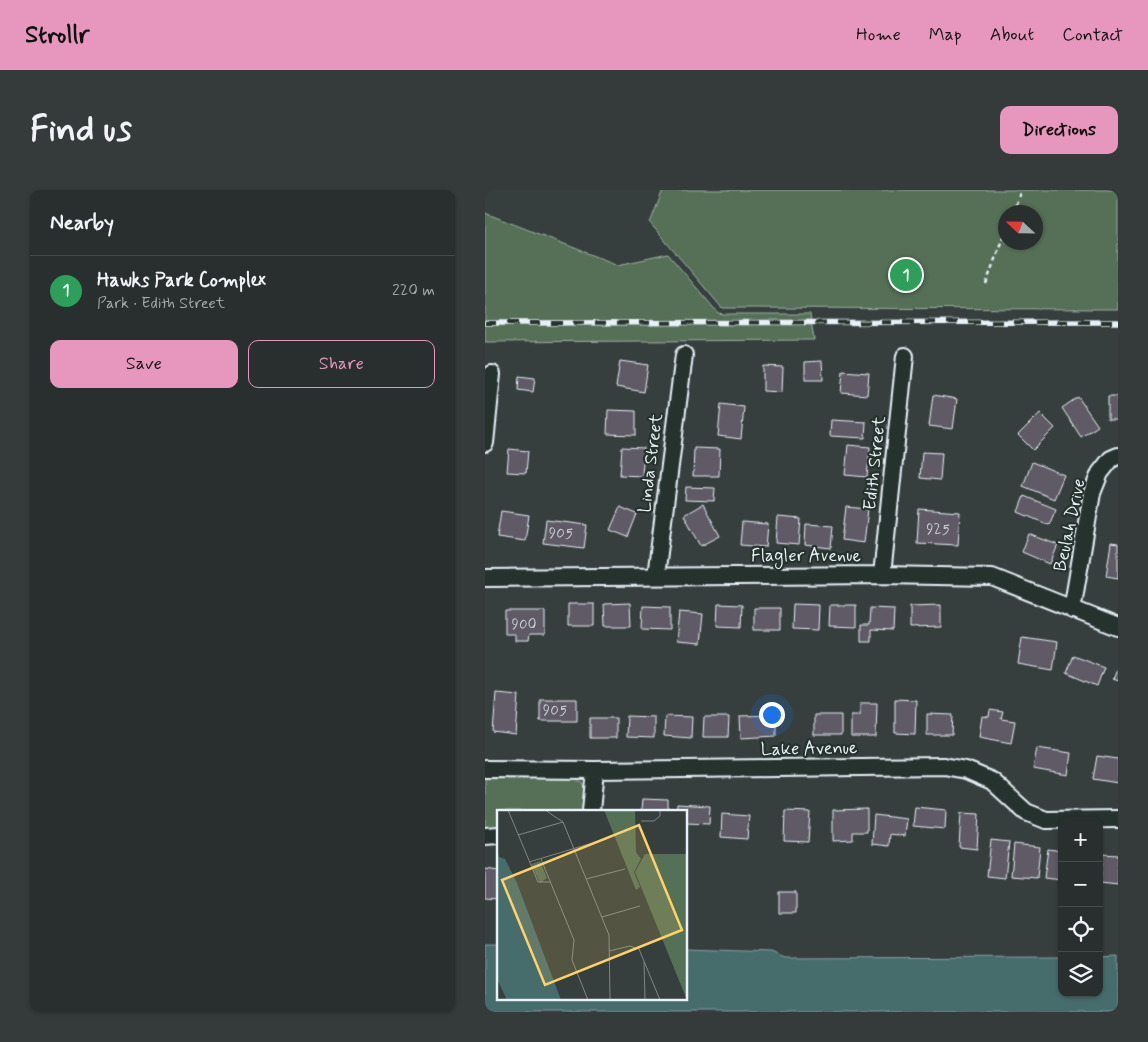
<!DOCTYPE html>
<html lang="en">
<head>
<meta charset="utf-8">
<style>
	body { margin:0; font-family:Mynerve,sans-serif; background:#353b3a; color:#f1f3f6 }
	.controls { position:absolute; right:15px; bottom:15px; display:grid; overflow:hidden; border-radius:10px; box-shadow:0 1px 4px #0004 }
	.controls button { width:45px; height:45px; display:grid; place-items:center; padding:0; border:0; border-bottom:1px solid #454a4a; background:#292f2e; color:#f1f3f6; font:25px sans-serif }
	.compass { position:absolute; left:513px; top:15px; width:45px; height:45px; border-radius:50%; background:#292f2e; box-shadow:0 1px 4px #0004; rotate:292deg }
	.you { position:absolute; left:286px; top:524px; width:18px; height:18px; margin:-12px; border:4px solid #fff; border-radius:50%; background:#1a73e8; box-shadow:0 0 0 8px #1a73e833 }
	.badge { display:grid; place-items:center; width:32px; height:32px; border-radius:50%; background:#e797bd; color:#fff; font-size:16px; font-weight:700 }
	.pin { position:absolute; translate:-50% -50%; border:2px solid #fff; box-shadow:0 1px 5px #0006 }
	.list { margin:0; padding:0; list-style:none }
	h2 { display:flex; justify-content:space-between; align-items:center; height:65px; margin:0; padding:0 20px; font-size:21px }
	h2 small { font-size:16px; font-weight:400; color:#a5a9aa }
	.list li { display:grid; grid-template-columns:32px 1fr auto; gap:15px; align-items:center; box-sizing:border-box; height:70px; padding:0 20px; border-top:1px solid #454a4a }
	.list b { display:block; font-size:19px; white-space:nowrap }
	.list p { margin:0; font-size:16px; white-space:nowrap; color:#a5a9aa }
	.list em { font-size:16px; font-style:normal; color:#a5a9aa }
	.actions { display:flex; gap:10px; padding:15px 20px }
	.actions a { flex:1; padding:11px 0; border:1px solid #e797bd; border-radius:10px; text-align:center; font-size:18px; color:#e797bd }
	.actions .main { background:#e797bd; color:#111 }
	.icon { flex:none; width:28px; height:28px; fill:none; stroke:currentColor; stroke-width:2; stroke-linecap:round; stroke-linejoin:round }
	.map { position:relative; flex:none; width:633px; height:822px; overflow:hidden; border-radius:10px }
	header { display:flex; align-items:center; gap:30px; box-sizing:border-box; height:70px; padding:0 25px; background:#e797bd; color:#111 }
	header strong { font-size:24px }
	nav { display:flex; gap:28px; margin-inline-start:auto; font-size:18px }
	.intro { display:flex; align-items:center; justify-content:space-between; box-sizing:border-box; height:120px; padding:0 30px }
	h1 { margin:0; font-size:35px }
	.button { padding:12px 22px; border-radius:10px; background:#e797bd; color:#111; font-size:18px; font-weight:700 }
	main { display:flex; gap:30px; padding:0 30px }
	aside { flex:1; background:#292f2e; border-radius:10px; box-shadow:0 1px 4px #0004 }
	.map>svg:first-child { display:block }
</style>
</head>
<body>
<header>
<strong>Strollr</strong>
<nav><a>Home</a><a>Map</a><a>About</a><a>Contact</a></nav>
</header>
<div class="intro"><h1>Find us</h1><a class="button">Directions</a></div>
<main>
<aside>
<h2>Nearby<small></small></h2>
<ul class="list">
<li><span class="badge" style="background:#2e9e5b">1</span><div><b>Hawks Park Complex</b><p>Park · Edith Street</p></div><em>220 m</em></li>
</ul>
<div class="actions"><a class="main">Save</a><a>Share</a></div>
</aside>
<div class="map">
<svg width="633" height="822" viewBox="0 0 633 822">
	<rect width="100%" height="100%" fill="#373f3e"/>
	<filter id="ink" filterUnits="userSpaceOnUse"><feTurbulence type="fractalNoise" baseFrequency=".02" numOctaves="2"/><feDisplacementMap in="SourceGraphic" scale="10" xChannelSelector="R" yChannelSelector="G"/><feConvolveMatrix kernelMatrix="1 2 1 2 8 2 1 2 1" color-interpolation-filters="sRGB"/></filter>
	<g filter="url(#ink)">
		<!-- green -->
		<path fill="#547057" stroke="#9eb0a8" fill-rule="evenodd" d="M178,0H633V119L237,118L165,33ZM550,22V52H520V22Z
			M0,23L133,75L183,64L233,123L238,124H325L329,150L0,152Z
			M0,586H85L97,592L103,610L99,621H14V640L0,641Z"/>
		<!-- water -->
		<path fill="#476c6c" stroke="#87a1a4" d="M0,754H14V808H201V759L286,762L300,768L577,767V803H614V767L633,766V822H0Z"/>
		<!-- building -->
		<path fill="#5f5a65" stroke="#e8f1f8" d="M135,171L163,175L159,202L131,197Z
			M337,171L338,190H320V172Z
			M278,176L298,177L297,202L278,201Z
			M358,181L384,183L382,205L356,203Z
			M34,186L50,188L48,202L33,200Z
			M448,205L472,209L468,239L444,236Z
			M623,206H633V229H623Z
			M593,207L613,236L596,247L577,218Z
			M236,214L259,217L256,249L233,246Z
			M123,220L151,221V245L122,244Z
			M555,223L570,238L548,260L533,245Z
			M346,230L381,232L380,248L345,246Z
			M363,255L385,257L382,287L360,285Z
			M137,257L159,258L157,286L135,285Z
			M209,258L235,259L234,286H208Z
			M24,259L43,261L41,283L22,282Z
			M437,262L457,263L455,290L435,288Z
			M547,272L579,285L569,309L538,296Z
			M201,297L230,298L229,311L200,310Z
			M539,306L571,319L564,335L533,322Z
			M218,314L235,346L216,356L199,325Z
			M135,317L152,324L143,347L125,340Z
			M361,317L383,319L379,353L357,350Z
			M434,319L475,322L473,355L432,353Z
			M16,321L44,325L40,351L12,347Z
			M293,327L316,329L314,355L291,353Z
			M61,330L102,335L99,358L58,353Z
			M257,332L283,334L281,357L255,355Z
			M321,334L348,336L346,358L320,355Z
			M544,344L573,355L565,374L537,362Z
			M626,353L633,354V388L621,386Z
			M145,413L146,436H120L119,414Z
			M83,414H109V436H83Z
			M233,414L257,415L256,437L232,436Z
			M308,414L334,415L333,440L307,439Z
			M345,415H371V437L344,436Z
			M456,415V437L425,438V416Z
			M158,416L185,417V440L157,439Z
			M269,418H295V440H269Z
			M385,418L409,419L408,441L386,440V451H376V435H384Z
			M20,421H60V445H44L43,451H30V444H20Z
			M194,422L218,424L215,454L191,452Z
			M537,447L572,452L568,480L533,474Z
			M588,465L619,477L612,496L581,483Z
			M633,473V491L627,489Z
			M11,503L34,505L31,545L8,542Z
			M55,509H92V531H55Z
			M410,509L431,510L430,544L410,543Z
			M375,513H392L391,547H366V525H375Z
			M505,520L518,522L516,529L530,531L526,553L494,547L497,526L504,527Z
			M442,524L468,525L467,545H442Z
			M291,525V546L256,548L255,526Z
			M329,525H356V545H329Z
			M142,526L169,527V548L141,547Z
			M180,526L207,527L206,548L179,546Z
			M219,527H244L243,547H218Z
			M105,528H131V548H105Z
			M552,558L586,563L583,585L548,579Z
			M612,566L633,569V593L608,589Z
			M157,609L183,610V621H156Z
			M192,614L225,616L224,634L201,633V621H192Z
			M430,617L461,620L460,639L428,636Z
			M382,619V642H368V650L348,651V620Z
			M300,621L325,622L323,652L299,651Z
			M476,623L494,624L492,659L474,657Z
			M237,624L264,626L262,649L236,647Z
			M389,625L422,629L420,646L405,644L404,656L387,654Z
			M506,650L524,652L520,688L502,686Z
			M529,654L555,657L552,688L526,686Z
			M563,659L577,661V690L559,688Z
			M618,664L633,665V695L615,693Z
			M0,679L14,681L13,709L0,708Z
			M294,702H311V723H294Z"/>
		<g fill="none" stroke-linecap="round" stroke-linejoin="round">
			<defs>
				<path id="minor" d="M0,253L7,184
					M397,385L420,166
					M171,386L199,165
					M0,388L397,385L507,387L633,437
					M587,420L607,303L615,283L626,269L633,266
					M0,579L110,580L459,576L481,580L507,591L541,622L561,630L633,629
					M106,621L110,580
					M0,646L14,645"/>
			</defs>
			<!-- minor casing -->
			<use href="#minor" stroke="#e8f1f8" stroke-width="20"/>
			<!-- path -->
			<path stroke="#e8f1f8" stroke-width="2.5" stroke-dasharray="4 4" stroke-linecap="butt" d="M528,22L536,0
				M501,94L520,41"/>
			<!-- minor -->
			<use href="#minor" stroke="#26332d" stroke-width="16"/>
			<defs>
				<path id="rail" d="M0,133L633,132"/>
			</defs>
			<!-- rail casing -->
			<use href="#rail" stroke="#e8f1f8" stroke-width="5.5"/>
			<!-- rail -->
			<use href="#rail" stroke="#26332d" stroke-width="4" stroke-dasharray="11" stroke-linecap="butt"/>
		</g>
	</g>
	<g text-anchor="middle" stroke-width="4.5" stroke-linejoin="round" paint-order="stroke">
		<!-- number labels -->
		<g font-size="15" fill="#c6cbd3">
			<text x="453" y="344">925</text>
			<text x="76" y="348">905</text>
			<text x="39" y="439">900</text>
			<text x="70" y="525">905</text>
		</g>
		<!-- street labels -->
		<g font-size="18" fill="#e8f1f8" stroke="#26332d">
			<text transform="translate(165 273) rotate(-83)" y="6">Linda Street</text>
			<text transform="translate(389 273) rotate(-84)" y="6">Edith Street</text>
			<text transform="translate(584 335) rotate(-78)" y="6">Beulah Drive</text>
			<text x="321" y="371">Flagler Avenue</text>
			<text transform="translate(324 558) rotate(-1)" y="6">Lake Avenue</text>
		</g>
	</g>
	<!-- overview -->
	<g transform="translate(12 620)">
		<rect width="190" height="190" fill="#373f3e"/>
		<path d="M107,0H138L139,42L144,49L137,62L143,77L139,80ZM148,44H190V190L138,62ZM43,51L50,68L43,73L34,54Z" fill="#547057"/>
		<path d="M0,42L2,47L8,49L20,73L64,190H10L0,169Z" fill="#476c6c"/>
		<path fill="none" stroke="#7e8688" stroke-width="1" d="M11,0L41,72H53M48,0L66,12L112,125L113,190M144,11H157L163,6V0M21,25L66,12M44,49L77,130L75,150L91,190M32,52L112,28M89,69L128,59M105,107L143,96M112,141L133,136L142,139L163,190M147,152L148,190"/>
		<path fill="#ffd166" fill-opacity="0.15" stroke="#ffd166" stroke-width="2.5" d="M142,15L185,120L48,175L5,70Z"/>
		<rect width="190" height="190" fill="none" stroke="#e8f1f8" stroke-width="2.5"/>
	</g>
</svg>
<div class="controls">
<button>+</button>
<button>−</button>
<button><svg class="icon" aria-label="locate" viewBox="0 0 24 24"><circle cx="12" cy="12" r="6"/><path d="M12 2v4M12 18v4M2 12h4M18 12h4"/></svg></button>
<button><svg class="icon" aria-label="layers" viewBox="0 0 24 24"><path d="M12 4l9 5-9 5-9-5zM3 14l9 5 9-5"/></svg></button>
</div>
<svg class="compass" viewBox="-18 -18 36 36"><path d="M0-13l5 13h-10z" fill="#e53935"/><path d="M0 13l5-13h-10z" fill="#a5a9aa"/></svg>
<div class="you"></div>
<div class="pin badge" style="left:421px;top:85px;background:#2e9e5b">1</div>
</div>
</main>
</body>
</html>
